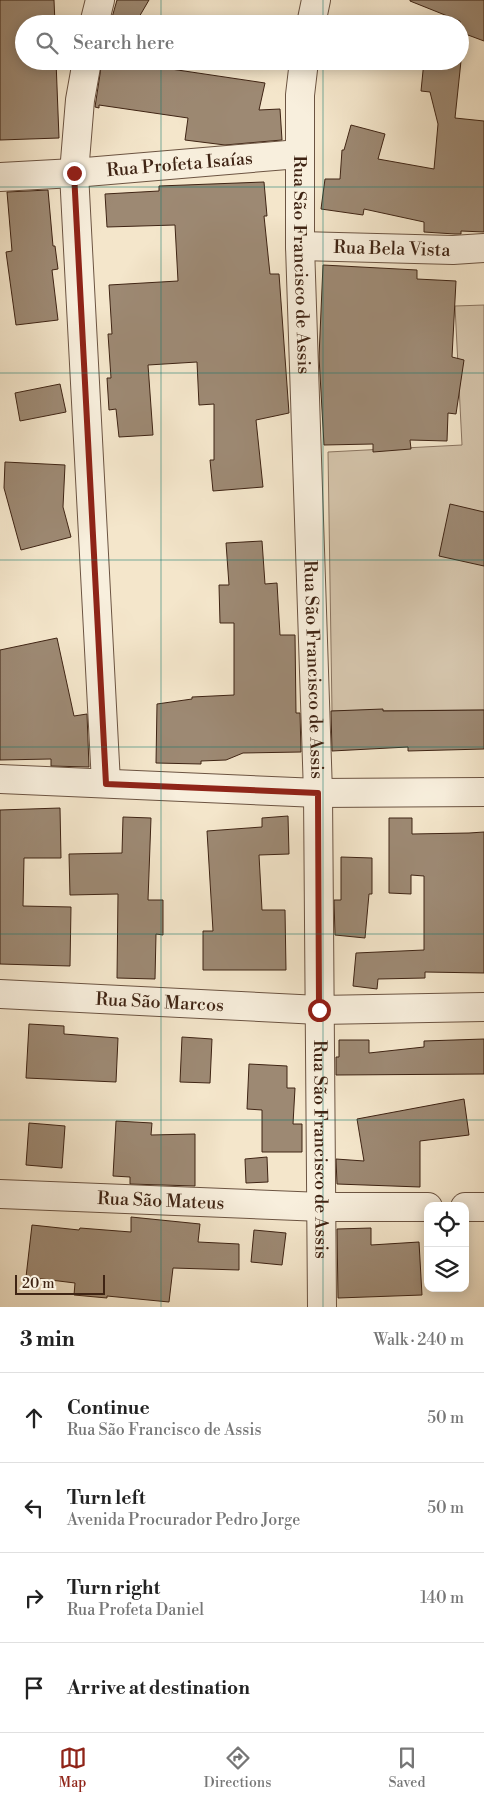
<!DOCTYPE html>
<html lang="en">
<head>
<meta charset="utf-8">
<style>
	body { margin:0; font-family:"Libre Bodoni",serif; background:#f2f2f2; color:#222 }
	.controls { position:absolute; right:15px; bottom:15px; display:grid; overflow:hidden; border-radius:10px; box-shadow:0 2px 12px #0003 }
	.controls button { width:45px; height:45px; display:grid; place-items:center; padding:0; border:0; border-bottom:1px solid #e0e0e0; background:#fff; color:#222; font:25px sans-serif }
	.scale { position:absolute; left:15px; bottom:12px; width:90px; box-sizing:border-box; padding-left:5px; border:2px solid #3f2414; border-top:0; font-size:14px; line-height:18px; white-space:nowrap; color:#3f2414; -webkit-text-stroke:4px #f8efdd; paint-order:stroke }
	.stop { position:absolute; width:15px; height:15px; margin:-11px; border:4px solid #8f2418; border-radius:50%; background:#fff }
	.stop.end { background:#8f2418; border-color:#fff; box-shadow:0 1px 5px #0008 }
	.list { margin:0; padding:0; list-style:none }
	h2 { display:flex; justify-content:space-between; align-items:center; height:65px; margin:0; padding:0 20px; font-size:21px }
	h2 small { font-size:16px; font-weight:400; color:#767676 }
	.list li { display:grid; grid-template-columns:32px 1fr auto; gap:15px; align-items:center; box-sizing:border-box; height:90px; padding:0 20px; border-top:1px solid #e0e0e0 }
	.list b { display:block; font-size:19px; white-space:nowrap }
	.list p { margin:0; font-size:16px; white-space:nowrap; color:#767676 }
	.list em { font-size:16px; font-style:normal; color:#767676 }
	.icon { flex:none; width:28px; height:28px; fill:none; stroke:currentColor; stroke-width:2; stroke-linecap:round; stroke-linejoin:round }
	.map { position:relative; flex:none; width:484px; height:1307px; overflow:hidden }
	.search { position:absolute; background:#fff; box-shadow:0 2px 12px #0003; left:15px; right:15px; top:15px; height:55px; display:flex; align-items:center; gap:12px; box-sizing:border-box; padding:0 18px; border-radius:28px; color:#767676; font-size:19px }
	.sheet { height:425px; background:#fff }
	nav { display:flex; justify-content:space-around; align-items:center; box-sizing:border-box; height:70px; border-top:1px solid #e0e0e0; background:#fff; font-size:14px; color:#767676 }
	nav a { display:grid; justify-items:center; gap:2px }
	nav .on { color:#8f2418 }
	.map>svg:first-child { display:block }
</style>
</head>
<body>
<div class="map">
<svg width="484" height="1307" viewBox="0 0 484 1307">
	<rect width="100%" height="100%" fill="#f4e6cb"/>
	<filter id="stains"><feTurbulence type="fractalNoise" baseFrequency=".004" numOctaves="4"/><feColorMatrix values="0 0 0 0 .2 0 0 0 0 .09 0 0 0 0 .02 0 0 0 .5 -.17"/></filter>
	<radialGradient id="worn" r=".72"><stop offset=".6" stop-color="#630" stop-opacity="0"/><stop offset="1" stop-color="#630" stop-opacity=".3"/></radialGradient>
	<!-- green -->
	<path fill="#d5c5ac" stroke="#8a7460" d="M484,305V710L332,711L328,452L462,445L455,306Z"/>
	<!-- building -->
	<path fill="#9d8973" stroke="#3f2414" d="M0,0H54L55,24H24V61H56L59,138L0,140Z
		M117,0H149L135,24H123L111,21Z
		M410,0H484V41L460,32V21L410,1Z
		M102,61H117L265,83L259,110L280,109L282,140L225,145L185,140L188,118L99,105V108L95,107Z
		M424,61H461L455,118L484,121V232L461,231V234H455L424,232V222L364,209L363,215L321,209L325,179H340L342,150H344L351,125L385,134L378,159L434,169L438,124L430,92L421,91Z
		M264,182L267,216H264L270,274H279L289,413L256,420L263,487L213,491L210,460H214V404L199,405L197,362L148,365L153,435L119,437L116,409L109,410L107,378H111L108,334H112L109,285L178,281L175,225L107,227L105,194L159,191V186Z
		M48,190L53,246H55L58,269L52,270L58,320L16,325L6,252L12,251L7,192Z
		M323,265L417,270V279L456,281L452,357L464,360L456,414L448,413L447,441L410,440L411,449L373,452V444L324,445L319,357Z
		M60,384L66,412L20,421L15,393Z
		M5,462L65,465L63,507L71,537L21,550L4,488Z
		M450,504L484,512V566L439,556Z
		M262,541L265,584L277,583L280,635H295L296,713H300L301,752L243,753L226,760L201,761V764L156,763L157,704L192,699V697L234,695V623H220L219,585H229L226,543Z
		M57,638L74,716L87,714L89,767L51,766V759L0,760V650Z
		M383,709V711L484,710V749L408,751V747L332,751L331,711Z
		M60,808L61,858H24L23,906L71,907L70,966L0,964V810Z
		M288,816L289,854L259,855L262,910H285L286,970H203V931H213L207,831L262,827V818Z
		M123,817L151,818L148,900H163V935L156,934L155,979L117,978L118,894L70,895L69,854L122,853Z
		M389,818H412V834L469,833L484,832V973L425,972V978L378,979L377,989L353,986L356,953L424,950V876L411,875V894L389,893Z
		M341,857L372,858V894H369L365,938L335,935L334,900H341Z
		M29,1024L64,1026V1034L118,1038L116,1082L26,1078Z
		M182,1037L212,1039L210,1083L180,1082Z
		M484,1039V1074L336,1075V1057H339V1040H369V1053L424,1047V1041Z
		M249,1064L287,1066V1088H295L293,1124H302V1152H262V1110L247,1109Z
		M464,1099L469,1135L420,1141V1187L337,1184L336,1159L364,1161L357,1119Z
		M116,1121L152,1123L151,1135L195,1134V1186L130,1184V1177L113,1176Z
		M29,1123L65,1126L62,1168L26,1165Z
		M267,1157L268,1182L246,1183L245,1159Z
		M131,1217L200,1224L198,1242L239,1244V1270L173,1268L169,1302L107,1296V1298L74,1295L75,1283L26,1277L32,1225L79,1230L80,1228L131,1232Z
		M371,1228V1245L419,1242L422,1295L338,1298L337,1229Z
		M254,1230L286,1233L282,1265L251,1262Z"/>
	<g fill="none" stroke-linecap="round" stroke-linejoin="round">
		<defs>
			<g id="street">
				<path d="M94,24L100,0"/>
				<path d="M311,24L316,0"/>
				<path d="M87,61L80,100L74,173L106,783"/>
				<path id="s1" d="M304,61L300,95V246L318,793L322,1307"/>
				<path id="s2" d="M0,177L74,173L299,154"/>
				<path id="s3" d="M300,246L453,250L484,248"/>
				<path d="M0,779L318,793L484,792"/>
				<path id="s4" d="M0,994L319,1010L484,1007"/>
				<path id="s5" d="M0,1194L322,1207H428"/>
				<path d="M465,1207H484"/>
			</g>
		</defs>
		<!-- street casing -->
		<use href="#street" stroke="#6c5442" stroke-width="30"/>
		<!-- street -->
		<use href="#street" stroke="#f8efdd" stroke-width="28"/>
	</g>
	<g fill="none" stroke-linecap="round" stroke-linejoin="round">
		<!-- route -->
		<path stroke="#8f2418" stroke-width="6" d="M74,173L106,784L318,793L319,1010"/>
	</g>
	<!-- grid -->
	<path fill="none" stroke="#0f766e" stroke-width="1" stroke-opacity="0.55" d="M161,0V24M323,0V24M161,61V1307M323,61V1307M0,187H484M0,373H484M0,560H484M0,747H484M0,934H484M0,1120H484"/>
	<g text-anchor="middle" stroke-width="4" stroke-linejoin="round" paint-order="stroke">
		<!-- street labels -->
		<g font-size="18" fill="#3f2414" stroke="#f8efdd">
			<text dy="6" stroke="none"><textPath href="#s2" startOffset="180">Rua Profeta Isaías</textPath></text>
			<text dy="6" stroke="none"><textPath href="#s3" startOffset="92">Rua Bela Vista</textPath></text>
			<text dy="6" stroke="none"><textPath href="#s1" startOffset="204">Rua São Francisco de Assis</textPath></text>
			<text dy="6" stroke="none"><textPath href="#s1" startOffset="609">Rua São Francisco de Assis</textPath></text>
			<text dy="6" stroke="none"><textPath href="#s4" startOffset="160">Rua São Marcos</textPath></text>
			<text dy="6" stroke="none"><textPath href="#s1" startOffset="1089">Rua São Francisco de Assis</textPath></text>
			<text dy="6" stroke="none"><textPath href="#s5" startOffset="161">Rua São Mateus</textPath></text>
		</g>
	</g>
	<rect width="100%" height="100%" filter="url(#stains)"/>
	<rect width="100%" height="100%" fill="url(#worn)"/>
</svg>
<div class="controls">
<button><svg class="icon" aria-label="locate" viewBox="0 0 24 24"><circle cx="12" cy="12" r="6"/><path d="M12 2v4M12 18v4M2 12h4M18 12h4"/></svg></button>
<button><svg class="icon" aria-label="layers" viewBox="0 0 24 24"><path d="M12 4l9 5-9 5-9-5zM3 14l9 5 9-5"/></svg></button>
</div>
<div class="scale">20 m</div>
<div class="stop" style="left:319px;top:1010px"></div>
<div class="stop end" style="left:74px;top:173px"></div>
<div class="search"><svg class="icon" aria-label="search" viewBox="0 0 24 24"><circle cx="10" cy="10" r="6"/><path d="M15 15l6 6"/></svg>Search here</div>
</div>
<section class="sheet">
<h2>3 min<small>Walk · 240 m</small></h2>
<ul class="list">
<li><svg class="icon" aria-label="ahead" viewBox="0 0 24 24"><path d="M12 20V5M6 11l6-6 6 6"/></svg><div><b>Continue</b><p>Rua São Francisco de Assis</p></div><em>50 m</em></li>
<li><svg class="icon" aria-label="left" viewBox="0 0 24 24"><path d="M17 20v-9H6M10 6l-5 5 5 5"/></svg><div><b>Turn left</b><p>Avenida Procurador Pedro Jorge</p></div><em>50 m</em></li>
<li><svg class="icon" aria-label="right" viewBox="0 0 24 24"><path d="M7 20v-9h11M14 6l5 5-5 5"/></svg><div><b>Turn right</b><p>Rua Profeta Daniel</p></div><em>140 m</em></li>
<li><svg class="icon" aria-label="arrive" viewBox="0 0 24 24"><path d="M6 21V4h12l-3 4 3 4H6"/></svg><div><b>Arrive at destination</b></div></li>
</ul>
</section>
<nav>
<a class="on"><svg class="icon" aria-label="map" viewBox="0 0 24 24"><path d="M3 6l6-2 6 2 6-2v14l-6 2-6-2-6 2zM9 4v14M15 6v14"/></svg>Map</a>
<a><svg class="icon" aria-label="directions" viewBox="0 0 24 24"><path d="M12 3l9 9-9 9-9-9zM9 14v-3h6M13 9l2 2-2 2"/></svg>Directions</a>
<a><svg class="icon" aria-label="saved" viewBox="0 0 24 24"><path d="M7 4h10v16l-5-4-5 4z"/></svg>Saved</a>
</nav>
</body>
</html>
